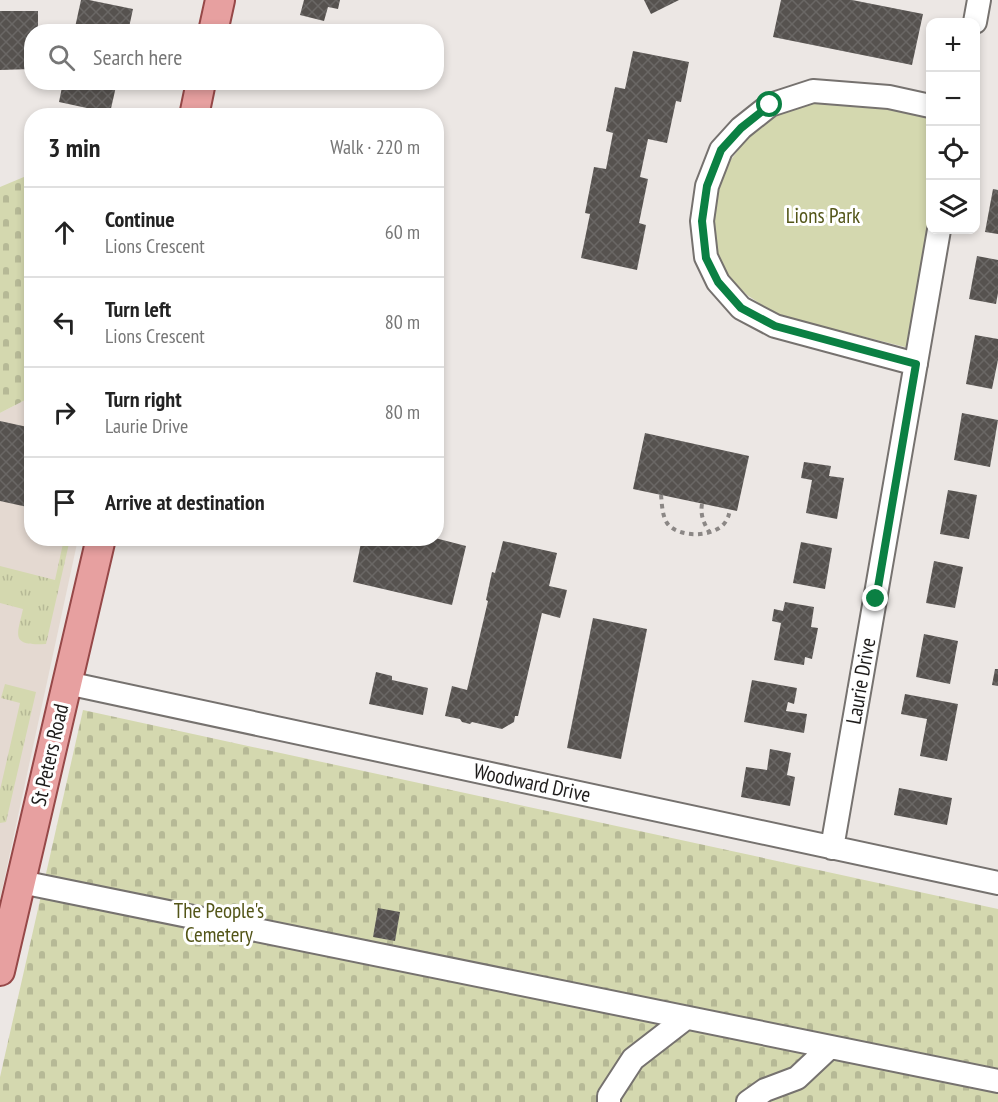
<!DOCTYPE html>
<html lang="en">
<head>
<meta charset="utf-8">
<style>
	body { margin:0; font-family:"PT Sans Narrow",sans-serif; background:#f6f6f6; color:#222 }
	.controls { position:absolute; right:18px; top:18px; display:grid; overflow:hidden; border-radius:12px; box-shadow:0 3px 9px #0003 }
	.controls button { width:54px; height:54px; display:grid; place-items:center; padding:0; border:0; border-bottom:2px solid #e0e0e0; background:#fff; color:#222; font:30px sans-serif }
	.stop { position:absolute; width:18px; height:18px; margin:-14px; border:4px solid #0b8043; border-radius:50%; background:#fff }
	.stop.end { background:#0b8043; border-color:#fff; box-shadow:0 2px 6px #0008 }
	.list { margin:0; padding:0; list-style:none }
	h2 { display:flex; justify-content:space-between; align-items:center; height:78px; margin:0; padding:0 24px; font-size:26px }
	h2 small { font-size:20px; font-weight:400; color:#767676 }
	.list li { display:grid; grid-template-columns:39px 1fr auto; gap:18px; align-items:center; box-sizing:border-box; height:90px; padding:0 24px; border-top:2px solid #e0e0e0 }
	.list b { display:block; font-size:22px; white-space:nowrap }
	.list p { margin:0; font-size:20px; white-space:nowrap; color:#767676 }
	.list em { font-size:20px; font-style:normal; color:#767676 }
	.icon { flex:none; width:33px; height:33px; fill:none; stroke:currentColor; stroke-width:2; stroke-linecap:round; stroke-linejoin:round }
	.map { position:relative; flex:none; width:998px; height:1102px; overflow:hidden }
	.search { position:absolute; background:#fff; box-shadow:0 3px 9px #0003; left:24px; top:24px; width:420px; height:66px; display:flex; align-items:center; gap:15px; box-sizing:border-box; padding:0 21px; border-radius:24px; color:#767676; font-size:22px }
	.panel { position:absolute; background:#fff; box-shadow:0 3px 9px #0003; left:24px; top:108px; width:420px; height:438px; border-radius:24px }
	.map>svg:first-child { display:block }
</style>
</head>
<body>
<div class="map">
<svg width="998" height="1102" viewBox="0 0 998 1102">
	<defs>
		<pattern id="grass-tufts" width="24" height="20" patternUnits="userSpaceOnUse" patternTransform="scale(1.5)"><rect width="24" height="20" fill="#d4d8af"/><path d="M3 7l-1-3M5 7V3M7 7l1-3M15 17l-1-3M17 17v-4M19 17l1-3" fill="none" stroke="#b6b996"/></pattern>
		<pattern id="cemetery-stones" width="16" height="16" patternUnits="userSpaceOnUse" patternTransform="scale(1.5)"><rect width="16" height="16" fill="#d4d8af"/><path d="M2 7V4a2 2 0 0 1 4 0v3zM10 15v-3a2 2 0 0 1 4 0v3z" fill="#b6b996"/></pattern>
		<pattern id="building-cross-hatch" width="8" height="8" patternUnits="userSpaceOnUse" patternTransform="scale(1.5)"><rect width="8" height="8" fill="#56524f"/><path d="M0 0l8 8M0 8l8-8" fill="none" stroke="#6a6765"/></pattern>
	</defs>
	<rect width="100%" height="100%" fill="#ece7e4"/>
	<!-- built -->
	<path fill="#e4d9d1" d="M31,397L32,538L78,539L0,899V413Z"/>
	<!-- grass -->
	<path fill="url(#grass-tufts)" d="M64,539H70L46,644C10,646 17,636 23,609L0,603V566L55,580Z
		M5,684L36,692L6,822L0,823V790L20,703L1,698Z"/>
	<!-- cemetery -->
	<path fill="url(#cemetery-stones)" d="M31,174V397L0,413V187Z
		M83,710L998,909V1102H0V1077Z"/>
	<!-- park -->
	<path fill="#d4d8af" d="M814,101L887,106L930,117V227L909,348L777,315L747,295L728,276L717,252L714,222L716,187L730,161L748,137L775,116Z"/>
	<!-- building -->
	<path fill="url(#building-cross-hatch)" d="M81,0H89L133,9L128,32H74Z
		M304,0H340L338,9L328,7L324,21L300,15Z
		M644,0H679L651,14Z
		M781,0H852L923,14L912,65L773,37Z
		M0,11H38V32H32V69L0,70Z
		M633,51L689,62L681,102L676,101L667,143L648,139L640,177L648,179L639,223L646,225L637,270L581,258L590,214L585,213L594,167L606,169L613,133L606,131L615,87L625,89Z
		M63,82H117L110,113L59,102Z
		M993,189L998,190V234L985,232Z
		M977,256L998,260V293L996,304L969,299Z
		M975,335L998,339V360L992,389L966,384Z
		M962,413L998,420L990,467L954,460Z
		M0,421L32,428V508L0,501Z
		M645,433L749,456L737,511L633,489Z
		M804,462L831,466L829,476L844,478L837,519L806,513L812,480L801,478Z
		M948,490L977,495L969,539L940,534Z
		M362,538H435L466,546L452,605L353,582Z
		M503,541L557,553L549,586L567,590L560,618L542,613L518,716H515L514,722L502,729L472,722L470,724L462,722L460,719L445,716L452,686L467,690L488,601L486,600L492,572L495,573Z
		M801,542L832,548L825,589L793,583Z
		M934,561L963,567L955,608L926,603Z
		M785,602L814,607L811,627L818,628L812,659L805,657L804,665L774,660L781,623L772,621L774,609L783,611Z
		M593,618L647,629L621,759L567,748Z
		M924,634L958,641L950,684L916,677Z
		M995,669H998V686L992,685Z
		M376,672L392,676V680L428,688L423,715L369,704Z
		M752,680L797,688L794,704L788,702L786,711L807,714L804,733L744,722Z
		M905,694L958,704L947,761L920,756L927,719L901,714Z
		M770,749L791,753L787,775L795,777L790,806L741,797L746,767L767,770Z
		M899,788L952,798L947,825L894,815Z
		M378,908L400,912L395,941L373,937Z"/>
	<g fill="none" stroke-linecap="round" stroke-linejoin="round">
		<defs>
			<path id="minor" d="M975,22L979,0
				M916,364L775,326L741,308L718,282L706,257L702,221L707,186L721,150L741,128L770,105L813,91L889,97L930,106
				M67,683L998,883
				M832,848L939,230
				M21,882L998,1081
				M609,1102V1096L633,1059L686,1018
				M748,1102L765,1090L797,1078L830,1047"/>
			<path id="major" d="M213,32L220,0
				M194,116L201,82
				M0,971L101,538"/>
		</defs>
		<!-- minor casing -->
		<use href="#minor" stroke="#76726f" stroke-width="26"/>
		<!-- major casing -->
		<use href="#major" stroke="#964848" stroke-width="32"/>
		<!-- path -->
		<path stroke="#8b8785" stroke-width="4" stroke-dasharray="4.5 4.5" stroke-linecap="butt" d="M661,495C662,504 662,515 667,523C678,539 719,538 727,519C729,516 729,513 730,510
			M702,504C700,515 704,523 709,532"/>
		<!-- minor -->
		<use href="#minor" stroke="#fff" stroke-width="22"/>
		<!-- major -->
		<use href="#major" stroke="#e7a0a0" stroke-width="28"/>
	</g>
	<g fill="none" stroke-linecap="round" stroke-linejoin="round">
		<!-- route -->
		<path stroke="#0b8043" stroke-width="8" d="M770,105L741,128L721,150L707,186L702,221L706,258L718,282L741,308L775,326L916,364L876,599"/>
	</g>
	<g text-anchor="middle" stroke-width="6" stroke-linejoin="round" paint-order="stroke">
		<!-- park labels -->
		<g font-size="21" fill="#535518" stroke="#fff">
			<text x="823" y="223">Lions Park</text>
			<text x="219" y="918">The People's<tspan x="219" dy="24">Cemetery</tspan></text>
		</g>
		<!-- street labels -->
		<g font-size="21" fill="#1e1c1b" stroke="#fff">
			<text transform="translate(861 681) rotate(-80)" y="7">Laurie Drive</text>
			<text transform="translate(50 755) rotate(-77)" y="7">St Peters Road</text>
			<text transform="translate(532 783) rotate(12)" y="7">Woodward Drive</text>
		</g>
	</g>
</svg>
<div class="controls">
<button>+</button>
<button>−</button>
<button><svg class="icon" aria-label="locate" viewBox="0 0 24 24"><circle cx="12" cy="12" r="6"/><path d="M12 2v4M12 18v4M2 12h4M18 12h4"/></svg></button>
<button><svg class="icon" aria-label="layers" viewBox="0 0 24 24"><path d="M12 4l9 5-9 5-9-5zM3 14l9 5 9-5"/></svg></button>
</div>
<div class="stop" style="left:770px;top:105px"></div>
<div class="stop end" style="left:876px;top:599px"></div>
<div class="search"><svg class="icon" aria-label="search" viewBox="0 0 24 24"><circle cx="10" cy="10" r="6"/><path d="M15 15l6 6"/></svg>Search here</div>
<section class="panel">
<h2>3 min<small>Walk · 220 m</small></h2>
<ul class="list">
<li><svg class="icon" aria-label="ahead" viewBox="0 0 24 24"><path d="M12 20V5M6 11l6-6 6 6"/></svg><div><b>Continue</b><p>Lions Crescent</p></div><em>60 m</em></li>
<li><svg class="icon" aria-label="left" viewBox="0 0 24 24"><path d="M17 20v-9H6M10 6l-5 5 5 5"/></svg><div><b>Turn left</b><p>Lions Crescent</p></div><em>80 m</em></li>
<li><svg class="icon" aria-label="right" viewBox="0 0 24 24"><path d="M7 20v-9h11M14 6l5 5-5 5"/></svg><div><b>Turn right</b><p>Laurie Drive</p></div><em>80 m</em></li>
<li><svg class="icon" aria-label="arrive" viewBox="0 0 24 24"><path d="M6 21V4h12l-3 4 3 4H6"/></svg><div><b>Arrive at destination</b></div></li>
</ul>
</section>
</div>
</body>
</html>
